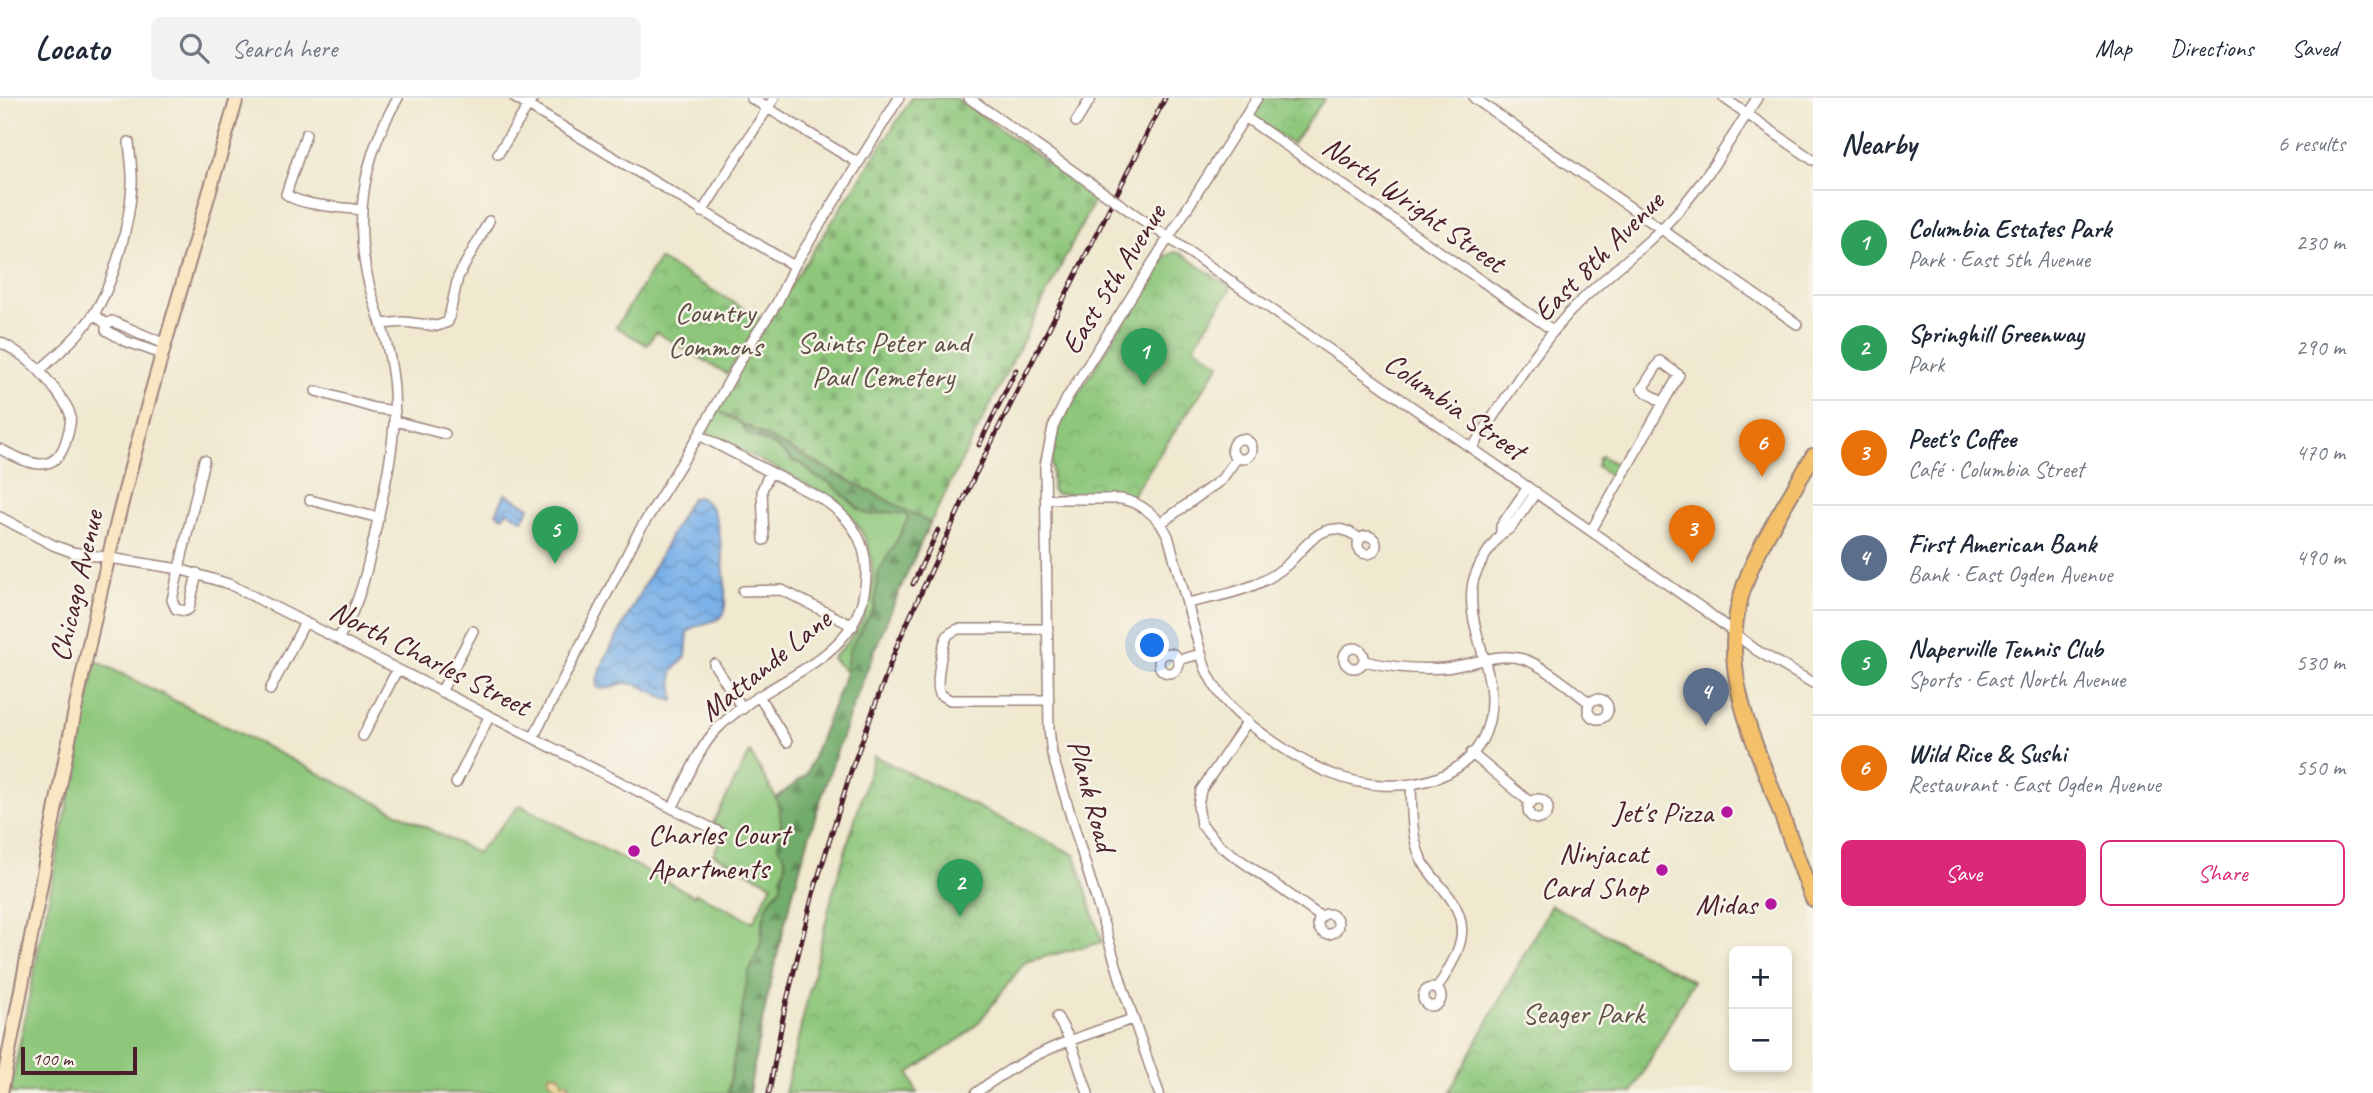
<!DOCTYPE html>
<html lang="en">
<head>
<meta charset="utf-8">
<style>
	body { margin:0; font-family:Caveat,sans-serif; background:#f2f2f3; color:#1f2937 }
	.controls { position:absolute; right:21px; bottom:21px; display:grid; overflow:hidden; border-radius:10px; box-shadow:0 4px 10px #0003 }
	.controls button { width:63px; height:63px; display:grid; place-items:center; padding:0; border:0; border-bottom:2px solid #e0e1e3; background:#fff; color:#1f2937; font:35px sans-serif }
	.scale { position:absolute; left:21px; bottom:18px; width:116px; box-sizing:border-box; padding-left:7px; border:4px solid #4a1f2b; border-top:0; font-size:19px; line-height:24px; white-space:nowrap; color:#4a1f2b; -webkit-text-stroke:5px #f7f3e8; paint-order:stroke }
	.you { position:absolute; left:1153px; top:548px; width:24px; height:24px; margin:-18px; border:5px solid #fff; border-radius:50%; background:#1a73e8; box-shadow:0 0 0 10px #1a73e833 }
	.badge { display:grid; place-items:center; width:46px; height:46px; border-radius:50%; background:#db2777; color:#fff; font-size:23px; font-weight:700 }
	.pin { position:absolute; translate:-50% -58px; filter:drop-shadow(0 2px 4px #0008) }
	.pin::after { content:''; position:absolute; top:37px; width:24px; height:21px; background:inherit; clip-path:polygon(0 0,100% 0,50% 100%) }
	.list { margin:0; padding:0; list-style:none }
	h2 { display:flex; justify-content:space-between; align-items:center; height:91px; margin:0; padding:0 28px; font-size:30px }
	h2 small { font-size:23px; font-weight:400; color:#747a83 }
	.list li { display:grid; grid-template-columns:46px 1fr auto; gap:21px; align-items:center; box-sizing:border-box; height:105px; padding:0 28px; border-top:2px solid #e0e1e3 }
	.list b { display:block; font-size:26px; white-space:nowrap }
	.list p { margin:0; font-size:23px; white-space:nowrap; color:#747a83 }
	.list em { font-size:23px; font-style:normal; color:#747a83 }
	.actions { display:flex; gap:14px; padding:21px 28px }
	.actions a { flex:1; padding:16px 0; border:2px solid #db2777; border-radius:10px; text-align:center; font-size:24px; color:#db2777 }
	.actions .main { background:#db2777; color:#fff }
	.icon { flex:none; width:38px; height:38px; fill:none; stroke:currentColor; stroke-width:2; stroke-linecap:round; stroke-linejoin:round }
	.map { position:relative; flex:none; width:1813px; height:995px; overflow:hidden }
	header { display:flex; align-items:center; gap:42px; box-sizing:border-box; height:98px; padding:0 35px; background:#fff; border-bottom:2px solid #e0e1e3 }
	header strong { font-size:33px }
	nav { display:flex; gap:38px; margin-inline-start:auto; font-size:24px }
	.search { width:490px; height:63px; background:#f2f2f3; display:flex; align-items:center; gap:18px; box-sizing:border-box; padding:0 24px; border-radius:10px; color:#747a83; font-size:26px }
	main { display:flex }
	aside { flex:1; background:#fff }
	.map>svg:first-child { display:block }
</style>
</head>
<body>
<header>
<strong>Locato</strong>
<div class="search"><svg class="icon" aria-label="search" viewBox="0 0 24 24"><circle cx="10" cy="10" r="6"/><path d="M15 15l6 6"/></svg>Search here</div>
<nav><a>Map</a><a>Directions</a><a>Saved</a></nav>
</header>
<main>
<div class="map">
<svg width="1813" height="995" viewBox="0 0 1813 995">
	<defs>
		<pattern id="forest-firs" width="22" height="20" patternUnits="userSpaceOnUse" patternTransform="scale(1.75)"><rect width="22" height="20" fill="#72ac6b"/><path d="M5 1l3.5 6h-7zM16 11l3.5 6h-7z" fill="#608b58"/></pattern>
		<pattern id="sand-dots" width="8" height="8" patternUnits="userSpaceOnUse" patternTransform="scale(1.75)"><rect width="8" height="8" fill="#eeda9e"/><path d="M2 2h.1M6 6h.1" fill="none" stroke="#cebb88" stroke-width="1.8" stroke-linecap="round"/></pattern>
		<pattern id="cemetery-stones" width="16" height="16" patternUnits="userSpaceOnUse" patternTransform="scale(1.75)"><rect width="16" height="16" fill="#8ec77b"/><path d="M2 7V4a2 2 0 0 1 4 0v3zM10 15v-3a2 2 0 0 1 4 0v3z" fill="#7caa6a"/></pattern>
		<pattern id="park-crowns" width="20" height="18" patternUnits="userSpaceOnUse" patternTransform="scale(1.75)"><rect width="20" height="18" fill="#8ec77b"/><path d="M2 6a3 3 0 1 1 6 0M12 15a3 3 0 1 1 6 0" fill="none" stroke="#7caa6a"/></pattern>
		<pattern id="water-waves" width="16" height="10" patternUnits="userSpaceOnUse" patternTransform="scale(1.75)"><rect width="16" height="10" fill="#79b1e9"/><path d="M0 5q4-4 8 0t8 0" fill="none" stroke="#658fbd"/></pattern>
	</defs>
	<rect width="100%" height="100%" fill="#f7f3e8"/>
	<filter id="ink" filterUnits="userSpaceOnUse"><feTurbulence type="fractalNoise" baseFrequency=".0143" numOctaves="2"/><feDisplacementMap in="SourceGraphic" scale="14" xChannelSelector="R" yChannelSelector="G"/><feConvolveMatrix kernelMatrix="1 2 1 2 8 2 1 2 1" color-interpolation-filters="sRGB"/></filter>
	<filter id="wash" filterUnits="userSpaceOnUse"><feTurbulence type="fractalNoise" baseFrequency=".00686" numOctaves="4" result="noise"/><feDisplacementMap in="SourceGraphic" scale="28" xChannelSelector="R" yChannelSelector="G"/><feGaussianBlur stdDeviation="1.57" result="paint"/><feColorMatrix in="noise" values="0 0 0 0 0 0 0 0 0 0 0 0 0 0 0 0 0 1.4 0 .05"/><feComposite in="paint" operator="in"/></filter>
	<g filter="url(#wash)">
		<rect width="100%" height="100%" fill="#f0e8cf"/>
		<!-- grass -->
		<path fill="#8ec77b" stroke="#6c7353" stroke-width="2" d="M717,312L741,326L748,337C764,343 782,350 792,363L801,365L815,379L829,384L857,410L870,417L890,414L905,416L908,420L895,447L874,510L846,564V574L832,560C854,540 870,516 872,486C877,421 830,399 781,373C756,360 730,347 704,333Z
			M1602,358L1619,368L1616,378H1610L1597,368L1599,360Z
			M96,563L477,755L520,707L694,798L696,795L753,824L772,786L713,756L726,732L713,725L750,654L776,700L782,719L780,737L786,767L781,780V790L770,802L762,825L761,845L749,877L728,995H10Z"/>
		<!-- forest -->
		<path fill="url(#forest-firs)" stroke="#5e664b" stroke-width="2" d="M741,326L930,425C845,606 782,797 749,995H728L748,877L761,845L765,814L770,802L781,790V780L786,767L785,758L778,748C782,730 782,718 776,700L806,677L846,575L849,552L874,510L879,473L899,439L908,420L905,416L890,414L870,417L863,414L829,384L816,379L801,365L793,363C782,350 765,342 748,337Z"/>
		<!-- sand -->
		<path fill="url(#sand-dots)" stroke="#9c7c64" stroke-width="2" d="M550,975L560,977L562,985L569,984L568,995H559L554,986L548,982Z"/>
		<!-- cemetery -->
		<path fill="url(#cemetery-stones)" stroke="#6c7353" stroke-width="2" d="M912,0H956L1096,99L930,425L717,312L750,251Z"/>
		<!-- park -->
		<path fill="url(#park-crowns)" stroke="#6c7353" stroke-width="2" d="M1264,0H1325L1292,46L1255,20V13Z
			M1174,154L1180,155L1231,190L1194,248L1220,266L1131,399L1114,396H1056L1052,392V360L1060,326L1164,159Z
			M659,161L762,221L727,276L656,234L647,247L616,229Z
			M874,658L1075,757L1102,844L1025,864L979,924L964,938L909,975L917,995H785L833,794Z
			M1551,807L1693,883L1632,995H1449Z"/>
		<!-- water -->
		<path fill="url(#water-waves)" stroke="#62688a" stroke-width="2" d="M505,396L530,409L523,422L507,413L503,419L496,415Z
			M699,399C705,403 712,408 714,415C721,433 728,499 724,516C715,527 698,523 688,534L686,558L672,574L674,603C658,599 642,584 625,585C614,586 607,595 597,589L598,579L604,563L689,403L692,400Z"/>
	</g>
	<g filter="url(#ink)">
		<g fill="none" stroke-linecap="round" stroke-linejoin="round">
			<defs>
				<path id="minor" d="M515,0L794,168
					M751,0L858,65
					M969,0L1070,71
					M1474,0L1797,226
					M1724,0L1813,62
					M1245,19L1554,233
					M1076,24L1091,0
					M306,36L286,96C300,108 342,109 361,112
					M498,56L533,0
					M702,114L774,0
					M1140,120L1706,513L1756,552L1813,585
					M94,216L106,226V232L125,243L162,256
					M106,226L112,223L165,246
					M381,226L404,224L437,228L448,224L458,179L489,123
					M0,244C25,257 40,271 56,293C61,300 68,308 70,316C72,325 68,335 66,343C54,381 24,363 0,351
					M40,272C59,255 79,238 93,217C114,186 130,124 132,87C133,73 130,58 129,44
					M316,293L374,310L395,313
					M395,323L445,336
					M1232 351a10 10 0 1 1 20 0a10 10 0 1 1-20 0Z
					M1472,350C1503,305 1532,256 1568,216C1600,181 1639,155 1670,122C1705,85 1730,42 1757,0
					M1046,401H1121C1142,405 1159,419 1168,438L1205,569C1210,581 1216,591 1224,601C1246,628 1300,664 1332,676C1397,702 1493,686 1491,599C1490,561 1465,522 1473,484C1477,468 1489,451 1499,438C1503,434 1508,433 1511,429C1520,418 1528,406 1536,394
					M310,402L379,420
					M0,419L53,447L72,454L179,471L229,486L719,734
					M1161,425L1221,382L1237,360
					M1591,433L1679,277L1660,263L1642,291L1663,305
					M1501,435V428L1528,389
					M1358 447a9 9 0 1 1 18 0a9 9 0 1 1-18 0Z
					M764,442L762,392L770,374
					M197,475L189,511L185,513L176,511L172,502L204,362
					M743,493L782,492L853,528
					M1187,505C1210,500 1238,495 1261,484C1270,480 1280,473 1288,466C1309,445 1327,415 1360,441
					M1048,531H958C954,533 951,534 948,537C942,546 935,587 940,596L950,602H1049
					M338,541C360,507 368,469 376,430C388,376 401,322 391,267C387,240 377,215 370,190C352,123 363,58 398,0
					M1344 560a10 10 0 1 1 20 0a10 10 0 1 1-20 0Z
					M1159 565a10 10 0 1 1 20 0a10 10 0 1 1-20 0Z
					M1178,562L1201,556
					M1364,563C1390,569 1416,572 1444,570C1469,568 1498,553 1523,561C1545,568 1571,591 1590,605
					M714,566L743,611
					M270,592L305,524
					M441,594L473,533
					M760,600L787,644
					M1588 611a10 10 0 1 1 20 0a10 10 0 1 1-20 0Z
					M1248,623L1201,692L1198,708L1201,726L1219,747L1321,819
					M363,638L397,572
					M533,640L638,435L699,337L749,247L777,205L794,168L899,0
					M1471,655L1531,705
					M456,685L489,619
					M1411,687C1412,709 1411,737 1420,758C1425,771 1436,782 1445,793C1476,830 1458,855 1437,891
					M1528 711a10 10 0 1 1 20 0a10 10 0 1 1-20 0Z
					M672,710C686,685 697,652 717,631C770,575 869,566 866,470C865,440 847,417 822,401L699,337
					M1318 826a10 10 0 1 1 20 0a10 10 0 1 1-20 0Z
					M1423 899a9 9 0 1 1 18 0a9 9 0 1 1-18 0Z
					M1057,919L1070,942L1088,995
					M976,995C1028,955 1071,941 1133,921
					M1159,995L1124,893L1052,656L1049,631L1045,368L1053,329L1067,300L1257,0"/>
				<path id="secondary" d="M1,995C37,813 68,630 111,449C147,298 194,149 237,0"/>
				<path id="primary" d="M1813,358C1790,400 1755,450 1742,495C1720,566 1747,626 1772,691C1786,728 1799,765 1813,801"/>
			</defs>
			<!-- minor casing -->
			<use href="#minor" stroke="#9d847d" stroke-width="12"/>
			<!-- secondary casing -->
			<use href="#secondary" stroke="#9d847d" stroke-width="16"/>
			<!-- primary casing -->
			<use href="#primary" stroke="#9d847d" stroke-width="18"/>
			<!-- minor -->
			<use href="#minor" stroke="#fff" stroke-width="9"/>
			<!-- secondary -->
			<use href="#secondary" stroke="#fbe6c3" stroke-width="12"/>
			<!-- primary -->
			<use href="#primary" stroke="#f4c16a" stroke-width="14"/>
			<defs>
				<path id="rail" d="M979,347L1016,272
					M913,486L938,432
					M769,995L784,914L813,796L852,670L898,545L975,377L1165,0"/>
			</defs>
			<!-- rail casing -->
			<use href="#rail" stroke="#4a1f2b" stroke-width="5"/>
			<!-- rail -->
			<use href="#rail" stroke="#f7f3e8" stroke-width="2.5" stroke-dasharray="8" stroke-linecap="butt"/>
			<defs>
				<path id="minor-bridge" d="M1070,71L1140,120"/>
			</defs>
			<!-- minor-bridge casing -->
			<use href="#minor-bridge" stroke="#9d847d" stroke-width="12" stroke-linecap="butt"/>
			<!-- minor-bridge -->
			<use href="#minor-bridge" stroke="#fff" stroke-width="9"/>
		</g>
	</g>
	<!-- markers -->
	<g fill="#b5179e" stroke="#f7f3e8" stroke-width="2.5">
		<circle cx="1727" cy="714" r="7"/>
		<circle cx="634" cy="753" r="7"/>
		<circle cx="1662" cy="772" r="7"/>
		<circle cx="1771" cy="806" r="7"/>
	</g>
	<g text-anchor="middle" stroke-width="5" stroke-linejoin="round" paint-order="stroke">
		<!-- street labels -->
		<g font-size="30" fill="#4a1f2b" stroke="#f7f3e8">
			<text transform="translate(1414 106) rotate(35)" y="10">North Wright Street</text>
			<text transform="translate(1598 158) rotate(-45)" y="10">East 8th Avenue</text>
			<text transform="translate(1113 181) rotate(-58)" y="10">East 5th Avenue</text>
			<text transform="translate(1455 308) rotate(35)" y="10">Columbia Street</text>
			<text transform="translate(76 488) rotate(-77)" y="10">Chicago Avenue</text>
			<text transform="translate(430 560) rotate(27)" y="10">North Charles Street</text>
			<text transform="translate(765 567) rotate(-39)" y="10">Mattande Lane</text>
			<text transform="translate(1092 697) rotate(75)" y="10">Plank Road</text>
		</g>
		<!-- park labels -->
		<g font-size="30" fill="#5e5143" stroke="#f7f3e8">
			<text x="715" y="224">Country<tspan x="715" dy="34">Commons</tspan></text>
			<text x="883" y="254">Saints Peter and<tspan x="883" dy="34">Paul Cemetery</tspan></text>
			<text x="1583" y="925">Seager Park</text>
		</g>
		<!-- poi labels -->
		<g font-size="30" fill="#4a1f2b" stroke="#f7f3e8" text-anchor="end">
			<text x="1713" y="724">Jet's Pizza</text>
			<text x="648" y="746" text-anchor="start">Charles Court<tspan x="648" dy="34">Apartments</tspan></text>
			<text x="1648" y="765">Ninjacat<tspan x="1648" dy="34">Card Shop</tspan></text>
			<text x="1757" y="816">Midas</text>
		</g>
	</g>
</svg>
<div class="controls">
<button>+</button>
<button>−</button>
</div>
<div class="scale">100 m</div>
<div class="you"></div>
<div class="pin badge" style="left:1144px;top:288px;background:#2e9e5b">1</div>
<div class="pin badge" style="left:960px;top:819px;background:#2e9e5b">2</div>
<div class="pin badge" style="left:1692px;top:465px;background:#e8710a">3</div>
<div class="pin badge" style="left:1706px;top:628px;background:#5c6f8a">4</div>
<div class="pin badge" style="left:555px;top:466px;background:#2e9e5b">5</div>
<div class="pin badge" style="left:1762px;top:379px;background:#e8710a">6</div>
</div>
<aside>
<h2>Nearby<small>6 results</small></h2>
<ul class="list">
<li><span class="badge" style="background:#2e9e5b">1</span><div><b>Columbia Estates Park</b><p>Park · East 5th Avenue</p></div><em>230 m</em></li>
<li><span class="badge" style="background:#2e9e5b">2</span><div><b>Springhill Greenway</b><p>Park</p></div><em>290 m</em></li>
<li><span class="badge" style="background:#e8710a">3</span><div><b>Peet's Coffee</b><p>Café · Columbia Street</p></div><em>470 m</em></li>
<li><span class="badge" style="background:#5c6f8a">4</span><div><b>First American Bank</b><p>Bank · East Ogden Avenue</p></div><em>490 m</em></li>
<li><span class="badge" style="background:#2e9e5b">5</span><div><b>Naperville Tennis Club</b><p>Sports · East North Avenue</p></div><em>530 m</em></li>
<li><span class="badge" style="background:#e8710a">6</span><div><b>Wild Rice &amp; Sushi</b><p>Restaurant · East Ogden Avenue</p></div><em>550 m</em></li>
</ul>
<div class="actions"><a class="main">Save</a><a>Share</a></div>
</aside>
</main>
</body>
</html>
